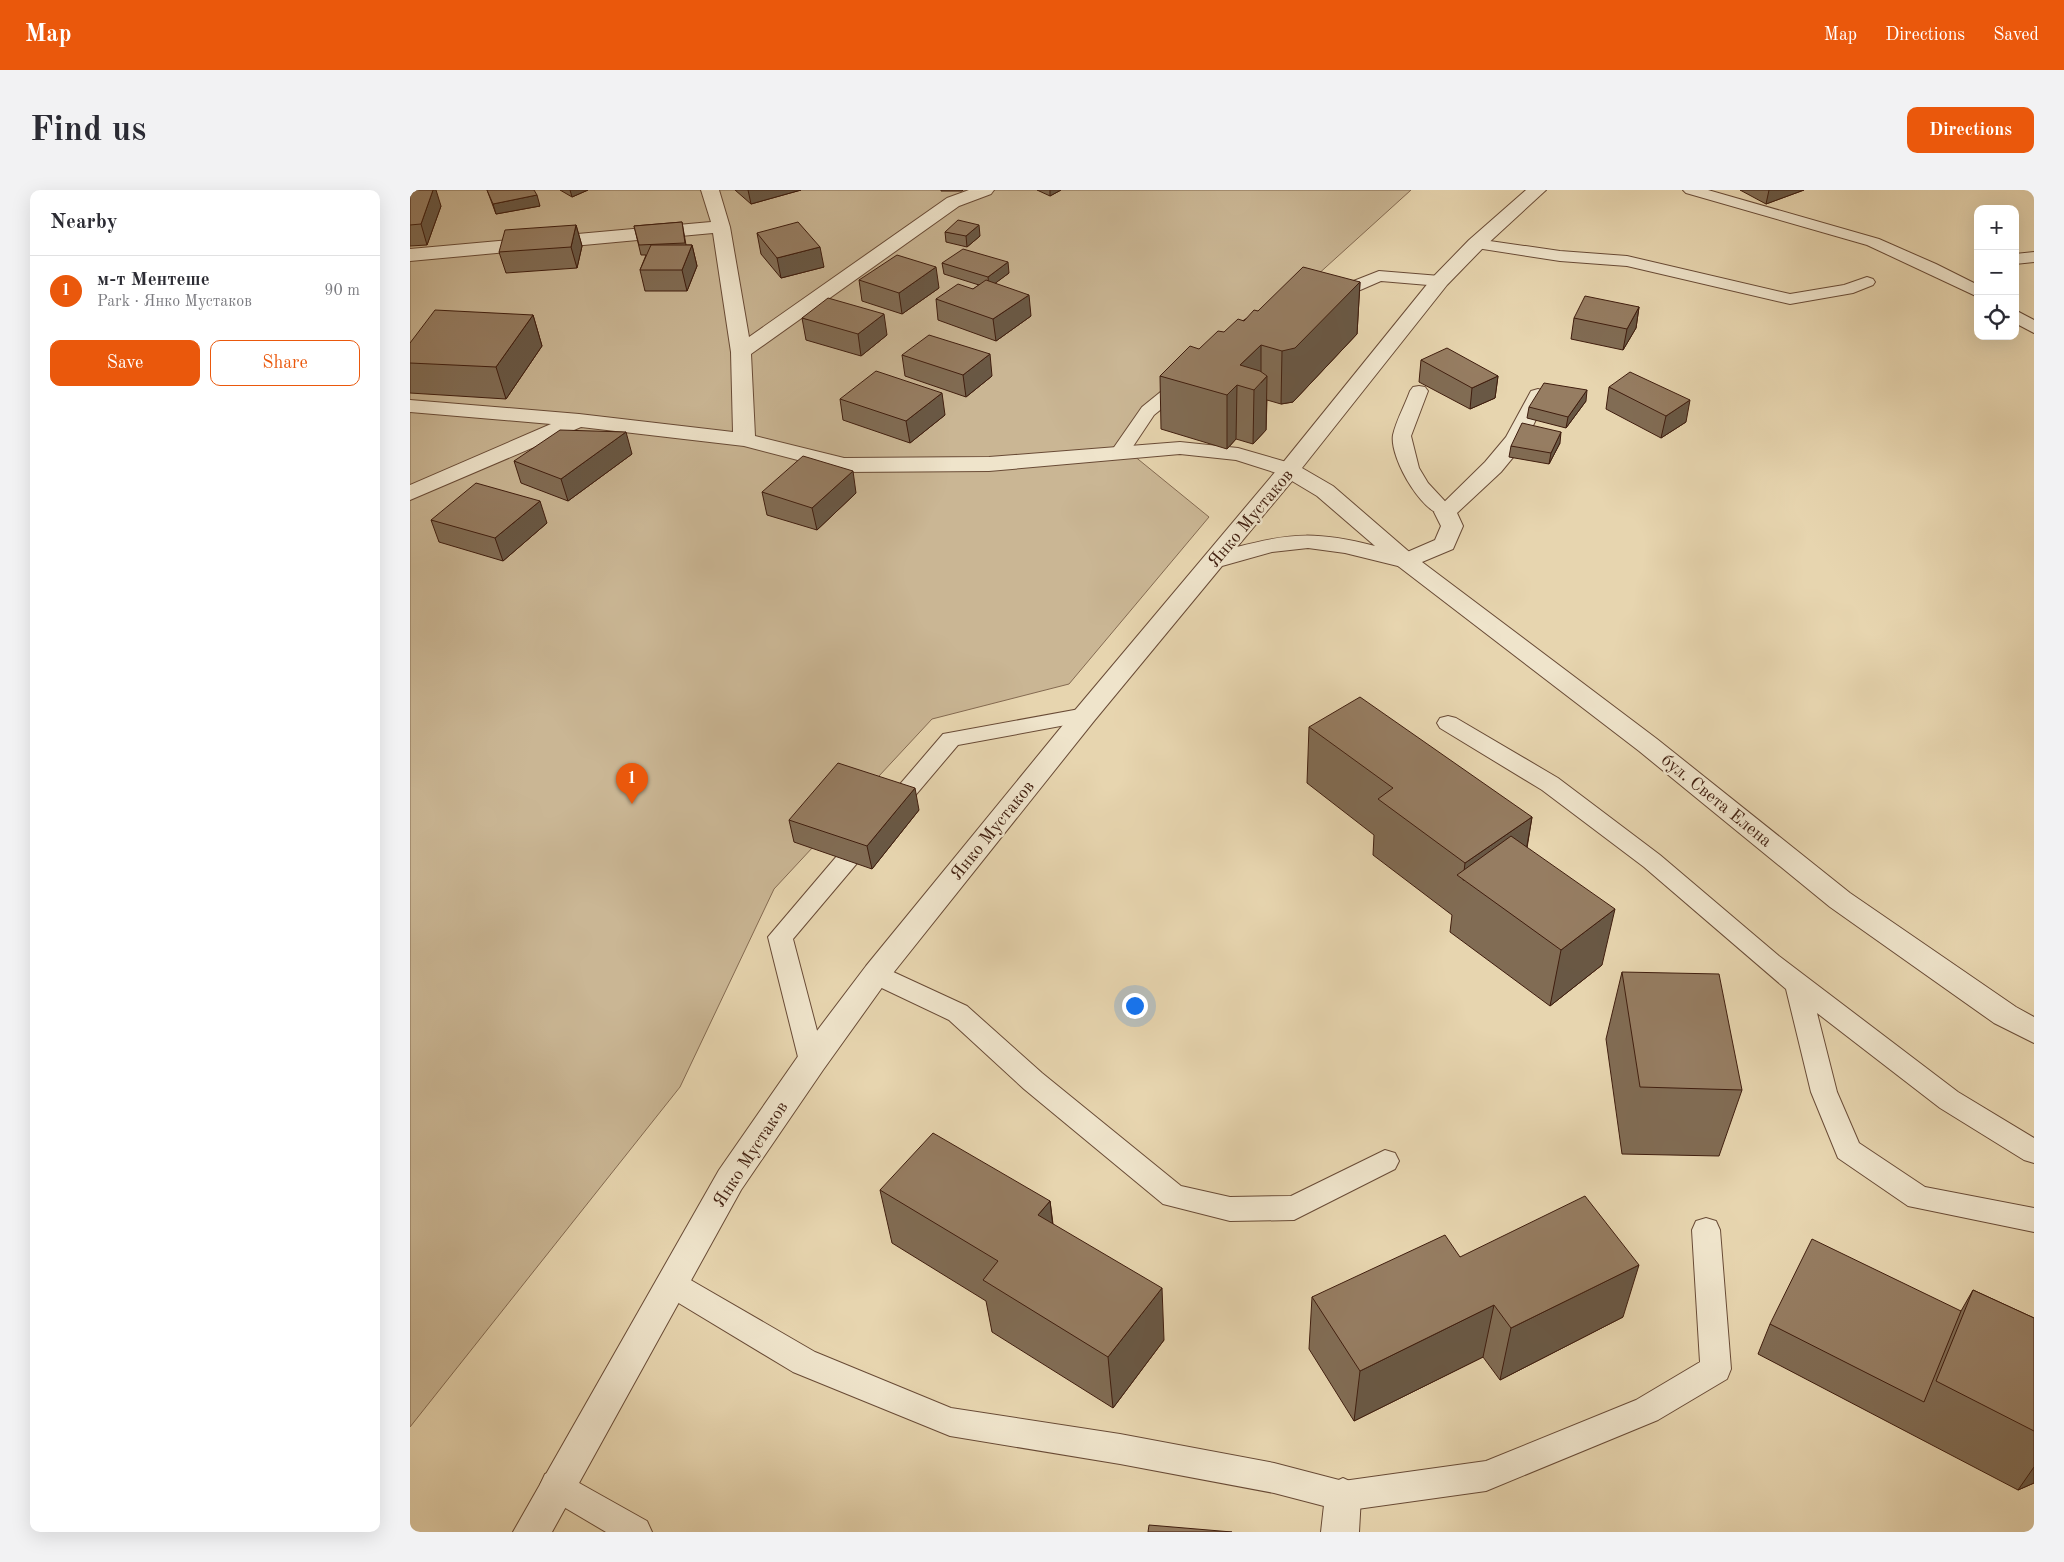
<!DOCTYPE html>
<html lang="en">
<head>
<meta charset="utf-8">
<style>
	body { margin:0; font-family:"Old Standard TT",serif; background:#f2f2f3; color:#2b2b33 }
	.controls { position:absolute; right:15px; top:15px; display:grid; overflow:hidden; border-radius:10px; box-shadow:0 5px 20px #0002 }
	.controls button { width:45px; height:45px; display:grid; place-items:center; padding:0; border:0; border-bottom:1px solid #e1e1e2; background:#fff; color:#2b2b33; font:25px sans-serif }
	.you { position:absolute; left:724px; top:815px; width:18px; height:18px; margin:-12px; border:4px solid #fff; border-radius:50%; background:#1a73e8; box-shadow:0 0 0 8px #1a73e833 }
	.badge { display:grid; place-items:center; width:32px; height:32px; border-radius:50%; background:#ea580c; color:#fff; font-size:16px; font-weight:700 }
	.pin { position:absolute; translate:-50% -41px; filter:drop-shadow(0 1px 2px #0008) }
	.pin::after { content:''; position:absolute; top:26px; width:18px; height:15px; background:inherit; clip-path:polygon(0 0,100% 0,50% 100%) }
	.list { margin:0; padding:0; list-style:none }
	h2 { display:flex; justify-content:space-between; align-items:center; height:65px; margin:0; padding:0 20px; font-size:21px }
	h2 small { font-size:16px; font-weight:400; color:#7c7c81 }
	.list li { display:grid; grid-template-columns:32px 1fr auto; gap:15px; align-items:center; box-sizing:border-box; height:70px; padding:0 20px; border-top:1px solid #e1e1e2 }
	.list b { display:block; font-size:19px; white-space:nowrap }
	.list p { margin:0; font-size:16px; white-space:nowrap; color:#7c7c81 }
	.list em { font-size:16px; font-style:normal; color:#7c7c81 }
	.actions { display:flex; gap:10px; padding:15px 20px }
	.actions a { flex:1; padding:11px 0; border:1px solid #ea580c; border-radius:10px; text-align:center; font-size:18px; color:#ea580c }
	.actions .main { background:#ea580c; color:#fff }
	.icon { flex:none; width:28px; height:28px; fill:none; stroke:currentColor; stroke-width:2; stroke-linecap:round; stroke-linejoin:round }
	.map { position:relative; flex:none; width:1624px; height:1342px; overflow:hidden; border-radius:10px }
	header { display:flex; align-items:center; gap:30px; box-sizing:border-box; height:70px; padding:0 25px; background:#ea580c; color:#fff }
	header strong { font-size:24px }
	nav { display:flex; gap:28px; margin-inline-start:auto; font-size:18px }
	.intro { display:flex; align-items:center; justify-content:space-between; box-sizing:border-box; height:120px; padding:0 30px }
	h1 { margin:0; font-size:35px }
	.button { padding:12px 22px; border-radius:10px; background:#ea580c; color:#fff; font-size:18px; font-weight:700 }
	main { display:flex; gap:30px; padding:0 30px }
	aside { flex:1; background:#fff; border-radius:10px; box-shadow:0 5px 20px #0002 }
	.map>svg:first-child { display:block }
</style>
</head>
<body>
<header>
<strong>Map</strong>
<nav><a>Map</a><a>Directions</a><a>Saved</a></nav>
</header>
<div class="intro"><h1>Find us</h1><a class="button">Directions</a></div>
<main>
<aside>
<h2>Nearby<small></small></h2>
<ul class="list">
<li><span class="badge">1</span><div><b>м-т Ментeше</b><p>Park · Янко Мустаков</p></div><em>90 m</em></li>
</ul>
<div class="actions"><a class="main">Save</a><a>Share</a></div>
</aside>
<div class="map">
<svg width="1624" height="1342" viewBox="0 0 1624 1342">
	<rect width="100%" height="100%" fill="#e7d5af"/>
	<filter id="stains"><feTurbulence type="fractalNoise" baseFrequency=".004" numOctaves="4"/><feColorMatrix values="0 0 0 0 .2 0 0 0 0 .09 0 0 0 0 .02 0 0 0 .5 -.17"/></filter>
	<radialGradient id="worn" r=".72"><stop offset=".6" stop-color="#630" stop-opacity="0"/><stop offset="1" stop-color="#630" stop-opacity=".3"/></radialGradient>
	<!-- green -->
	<path fill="#cab694" stroke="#846a51" d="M0,0H1001L809,174L707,252L799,327L659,494L522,529L364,699L270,897L0,1237Z"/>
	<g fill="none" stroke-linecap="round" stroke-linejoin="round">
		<defs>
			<path id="service" d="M1273,0H1298L1469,49L1526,74L1568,95V107L1457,55L1276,3Z
				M1066,49L1150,61L1217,66L1380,104L1434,95L1457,87L1463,89L1465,92L1463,95L1443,103L1380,114L1217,76L1150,71L1060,57L1058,54L1060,51Z
				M1624,62V72L1605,74V64Z
				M969,81L1030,86L1036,88L1038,91L1036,94L1030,96L971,91L925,111H913L911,107L913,103Z
				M1605,120L1624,130V143L1605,133Z
				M775,186L781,187L784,191L781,195L744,225L716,267H702L700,263L732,217L769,187Z
				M1009,196L1015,197L1018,201L1001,246L1009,278L1018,293L1045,322L1042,326C1016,333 979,268 983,245C986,231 995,215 1000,201L1003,197Z
				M675,518L683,520L686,525L683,530L548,555L487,627L479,629L471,627L467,621L533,544Z
				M1038,526L1046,528L1148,588L1250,665L1369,766L1548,902L1624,948V973L1614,970L1530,918L1407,823L1427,902L1449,953L1515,997L1624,1018V1042L1498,1016L1428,968L1401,902L1376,799L1234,677L1132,600L1030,538L1027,533L1030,528Z
				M457,638L465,640L469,646L465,652L383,749L415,871L411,878L402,881L393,878L389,871L358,747L449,640Z
				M466,774L557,816L632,883L771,996L820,1007L881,1006L975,960L985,963L989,971L985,979L884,1030L820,1031L753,1014L614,899L539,830L457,791L453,784L457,777Z
				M1296,1028L1306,1031L1310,1040L1321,1179L1317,1189L1248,1230L1076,1301L933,1321L864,1303L710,1274L540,1246L383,1182L252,1103L247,1094L252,1085L262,1081L272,1085L405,1162L541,1218L710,1244L864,1273L933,1291L1076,1271L1226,1210L1290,1172L1282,1040L1286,1031Z
				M146,1280L237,1331L242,1342H196L135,1306L130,1295L135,1284Z"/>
			<path id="minor" d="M291,0H309L320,37L339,147L537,8L559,0H584L581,4L549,16L341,164L345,246L434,268L579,267L770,252L828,258L887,275L890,280L887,285L879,287L826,270L770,264L579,281L434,282L334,256L171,237L0,310V295L141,234L0,222V210L169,224L323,242L321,162L303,43L0,71V59L301,32Z
				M1128,199L1135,201L1138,205L1114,254L1091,282L1047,323L1053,336L1043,359L1012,372L1247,549L1440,703L1606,817L1624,827V853L1584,833L1420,717L1229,561L988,376L984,371L988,366L1025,350L1031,336L1024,322L1075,272L1096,247L1121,201Z
				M933,1288L946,1294L951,1306L949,1342H911L915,1306L920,1294Z"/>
			<path id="tertiary" d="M1116,0H1136L1073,58L1037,95L892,278L923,296L1004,366L1008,371L1004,376L996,378L935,363L898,358L862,362L812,376L684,531L476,792L413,880L331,1000L142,1342H103L309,980L391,862L456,776L666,519L871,275L1023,87L1059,50ZM882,291L907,306L965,356C908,342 884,342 827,357Z"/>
		</defs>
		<!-- service casing -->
		<use href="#service" stroke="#694b36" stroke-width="2"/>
		<!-- minor casing -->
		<use href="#minor" stroke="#694b36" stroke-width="2"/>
		<!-- tertiary casing -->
		<use href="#tertiary" stroke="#694b36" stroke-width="2"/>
		<!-- service -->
		<use href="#service" fill="#efe4cb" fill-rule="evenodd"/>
		<!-- minor -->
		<use href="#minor" fill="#efe4cb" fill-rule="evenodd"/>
		<!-- tertiary -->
		<use href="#tertiary" fill="#efe4cb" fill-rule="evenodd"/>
	</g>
	<!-- wall -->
	<path fill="#816c54" stroke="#3f1d0e" d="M0,0L31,16L17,55L0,56Z
		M77,0L130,16L86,24Z
		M150,0H178L162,7Z
		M325,0H391L341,14Z
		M531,0H553L552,1H531Z
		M627,0H651L640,6Z
		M1330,0H1394L1356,14Z
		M272,32L276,55H282L287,76L277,101H235L230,80L236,65H231L224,36Z
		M166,35L172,56L167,78L96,83L89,62Z
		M535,42L570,46L557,57L536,52Z
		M347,43L414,77L371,88L351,64Z
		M532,73L599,83L585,93L621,126L586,151L528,130L526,109L563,99L569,95L534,84Z
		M449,90L529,98L492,124L452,111Z
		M950,92L947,144L883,212L871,214L857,210L856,240L843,254L826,249L817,259L751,239L750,186L789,159L848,121Z
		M1229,117L1226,138L1213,160L1161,149L1164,128Z
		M123,125L132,156L96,209L0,203V153Z
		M392,128L477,145L451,166L396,150Z
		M492,165L582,186L556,207L495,186Z
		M1011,170L1088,186L1085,208L1060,219L1009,192Z
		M1199,197L1276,232L1251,248L1196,219Z
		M430,209L535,225L500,253L433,230Z
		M1176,211L1156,238L1117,228L1119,217Z
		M1150,253L1139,274L1099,267L1101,256Z
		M222,264L158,311L111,293L104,271Z
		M352,302L446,303L407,340L357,325Z
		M21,330L137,333L93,371L29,352Z
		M899,537L1122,627L1117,658L1192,775L1140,816L1040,742L1042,725L963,665L964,645L897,593Z
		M509,620L462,679L384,652L379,630Z
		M1212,782L1332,900L1309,966L1212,964L1196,849Z
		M470,1000L640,1011L643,1034L754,1150L703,1218L582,1142L576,1111L482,1053Z
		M1050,1067L1213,1127L1090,1190L1073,1167L944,1231L899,1159L902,1107Z
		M1563,1100L1624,1128V1293L1608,1300L1348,1164L1360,1134L1551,1121Z"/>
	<!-- shaded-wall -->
	<path fill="#695845" stroke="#3f1d0e" d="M23,0H26L31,16L17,55L11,34Z
		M160,0H178L162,7Z
		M338,0H391L341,14Z
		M640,0H651L640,6Z
		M1359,0H1394L1356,14Z
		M127,5L130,16L86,24L83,14Z
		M166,35L172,56L167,78L161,57Z
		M569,35L570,46L557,57L556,46Z
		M282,55L287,76L277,101L272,80Z
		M410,57L414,77L371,88L367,68Z
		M598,72L599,83L579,98L578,87Z
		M526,77L529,98L492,124L489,103Z
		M950,92L947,144L883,212L871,214L872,161Z
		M619,105L621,126L586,151L583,129Z
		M1229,117L1226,138L1213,160L1217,139Z
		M474,124L477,145L451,166L448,144Z
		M123,125L132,156L96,209L86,177Z
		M851,155V193L857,186L856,240L843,254L844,200L830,175Z
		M580,164L582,186L556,207L553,185Z
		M1088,186L1085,208L1060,219L1062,198Z
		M827,195L826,249L817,259V205Z
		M1177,200L1176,211L1156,238L1158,227Z
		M532,203L535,225L500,253L496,231Z
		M1280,210L1276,232L1251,248L1256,226Z
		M216,242L222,264L158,311L151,289Z
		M1151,242L1150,253L1139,274L1141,263Z
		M443,281L446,303L407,340L402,318Z
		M130,311L137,333L93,371L85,348Z
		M505,598L509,620L462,679L457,656Z
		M1122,627L1112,684L1053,690L1055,673Z
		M1205,719L1192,775L1140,816L1151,760Z
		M640,1011L646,1064L628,1025Z
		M1229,1075L1213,1127L1090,1190L1101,1138Z
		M752,1098L754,1150L703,1218L698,1167Z
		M1084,1115L1073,1167L944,1231L950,1181Z
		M1624,1277V1293L1608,1300Z"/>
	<!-- building -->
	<path fill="#967d62" stroke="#3f1d0e" d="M0,0H23L11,34L0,35Z
		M77,0H124L127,5L83,14Z
		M548,30L569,35L556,46L535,42Z
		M272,32L275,53L229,55L224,36Z
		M388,32L410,57L367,68L347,43Z
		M166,35L161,57L89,62L95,40Z
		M241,55H282L272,80H230Z
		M553,59L598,72L578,87L532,73Z
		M487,65L526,77L489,103L449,90Z
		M893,77L950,92L885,158L872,161L851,155L830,175L850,181L857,186L844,200L827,195L817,205L750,186L780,156L789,159L808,141L814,142L828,129L834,131L844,120L848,121Z
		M576,90L619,105L583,129L526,109L548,94L563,99Z
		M1175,106L1229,117L1217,139L1164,128Z
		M418,108L474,124L448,144L392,128Z
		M25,120L123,125L86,177L0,173V153Z
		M519,145L580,164L553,185L492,165Z
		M1037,158L1088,186L1062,198L1011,170Z
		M466,181L532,203L496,231L430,209Z
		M1220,182L1280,210L1256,226L1199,197Z
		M1134,193L1177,200L1158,227L1119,217Z
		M1112,233L1151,242L1141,263L1101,256Z
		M150,240L216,242L151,289L104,271Z
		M393,266L443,281L402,318L352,302Z
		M66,293L130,311L85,348L21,330Z
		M950,507L1122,627L1055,673L968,609L983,598L899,537Z
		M428,573L505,598L457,656L379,630Z
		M1101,646L1205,719L1151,760L1047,685Z
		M1212,782L1309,784L1332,900L1230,897Z
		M523,943L640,1011L628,1025L752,1098L698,1167L573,1090L588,1071L470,1000Z
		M1175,1006L1229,1075L1101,1138L1084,1115L950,1181L902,1107L1035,1045L1050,1067Z
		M1402,1049L1551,1121L1514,1212L1360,1134Z
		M1563,1100L1624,1128V1241L1526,1191Z
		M739,1335L822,1342H738Z"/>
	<g text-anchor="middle" stroke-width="5" stroke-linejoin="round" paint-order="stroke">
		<!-- street labels -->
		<g font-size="18" fill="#3f1d0e" stroke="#efe4cb">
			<text transform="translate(840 328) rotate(-50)" y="6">Янко Мустаков</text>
			<text transform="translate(1307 610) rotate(39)" y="6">бул. Света Елена</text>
			<text transform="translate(582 640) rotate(-51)" y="6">Янко Мустаков</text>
			<text transform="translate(340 964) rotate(-57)" y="6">Янко Мустаков</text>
		</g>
	</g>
	<rect width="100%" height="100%" filter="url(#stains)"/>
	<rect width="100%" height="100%" fill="url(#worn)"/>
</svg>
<div class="controls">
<button>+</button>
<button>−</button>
<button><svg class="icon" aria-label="locate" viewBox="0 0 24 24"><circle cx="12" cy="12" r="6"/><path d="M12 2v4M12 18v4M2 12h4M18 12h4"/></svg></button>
</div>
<div class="you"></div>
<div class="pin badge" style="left:222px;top:614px">1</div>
</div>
</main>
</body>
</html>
